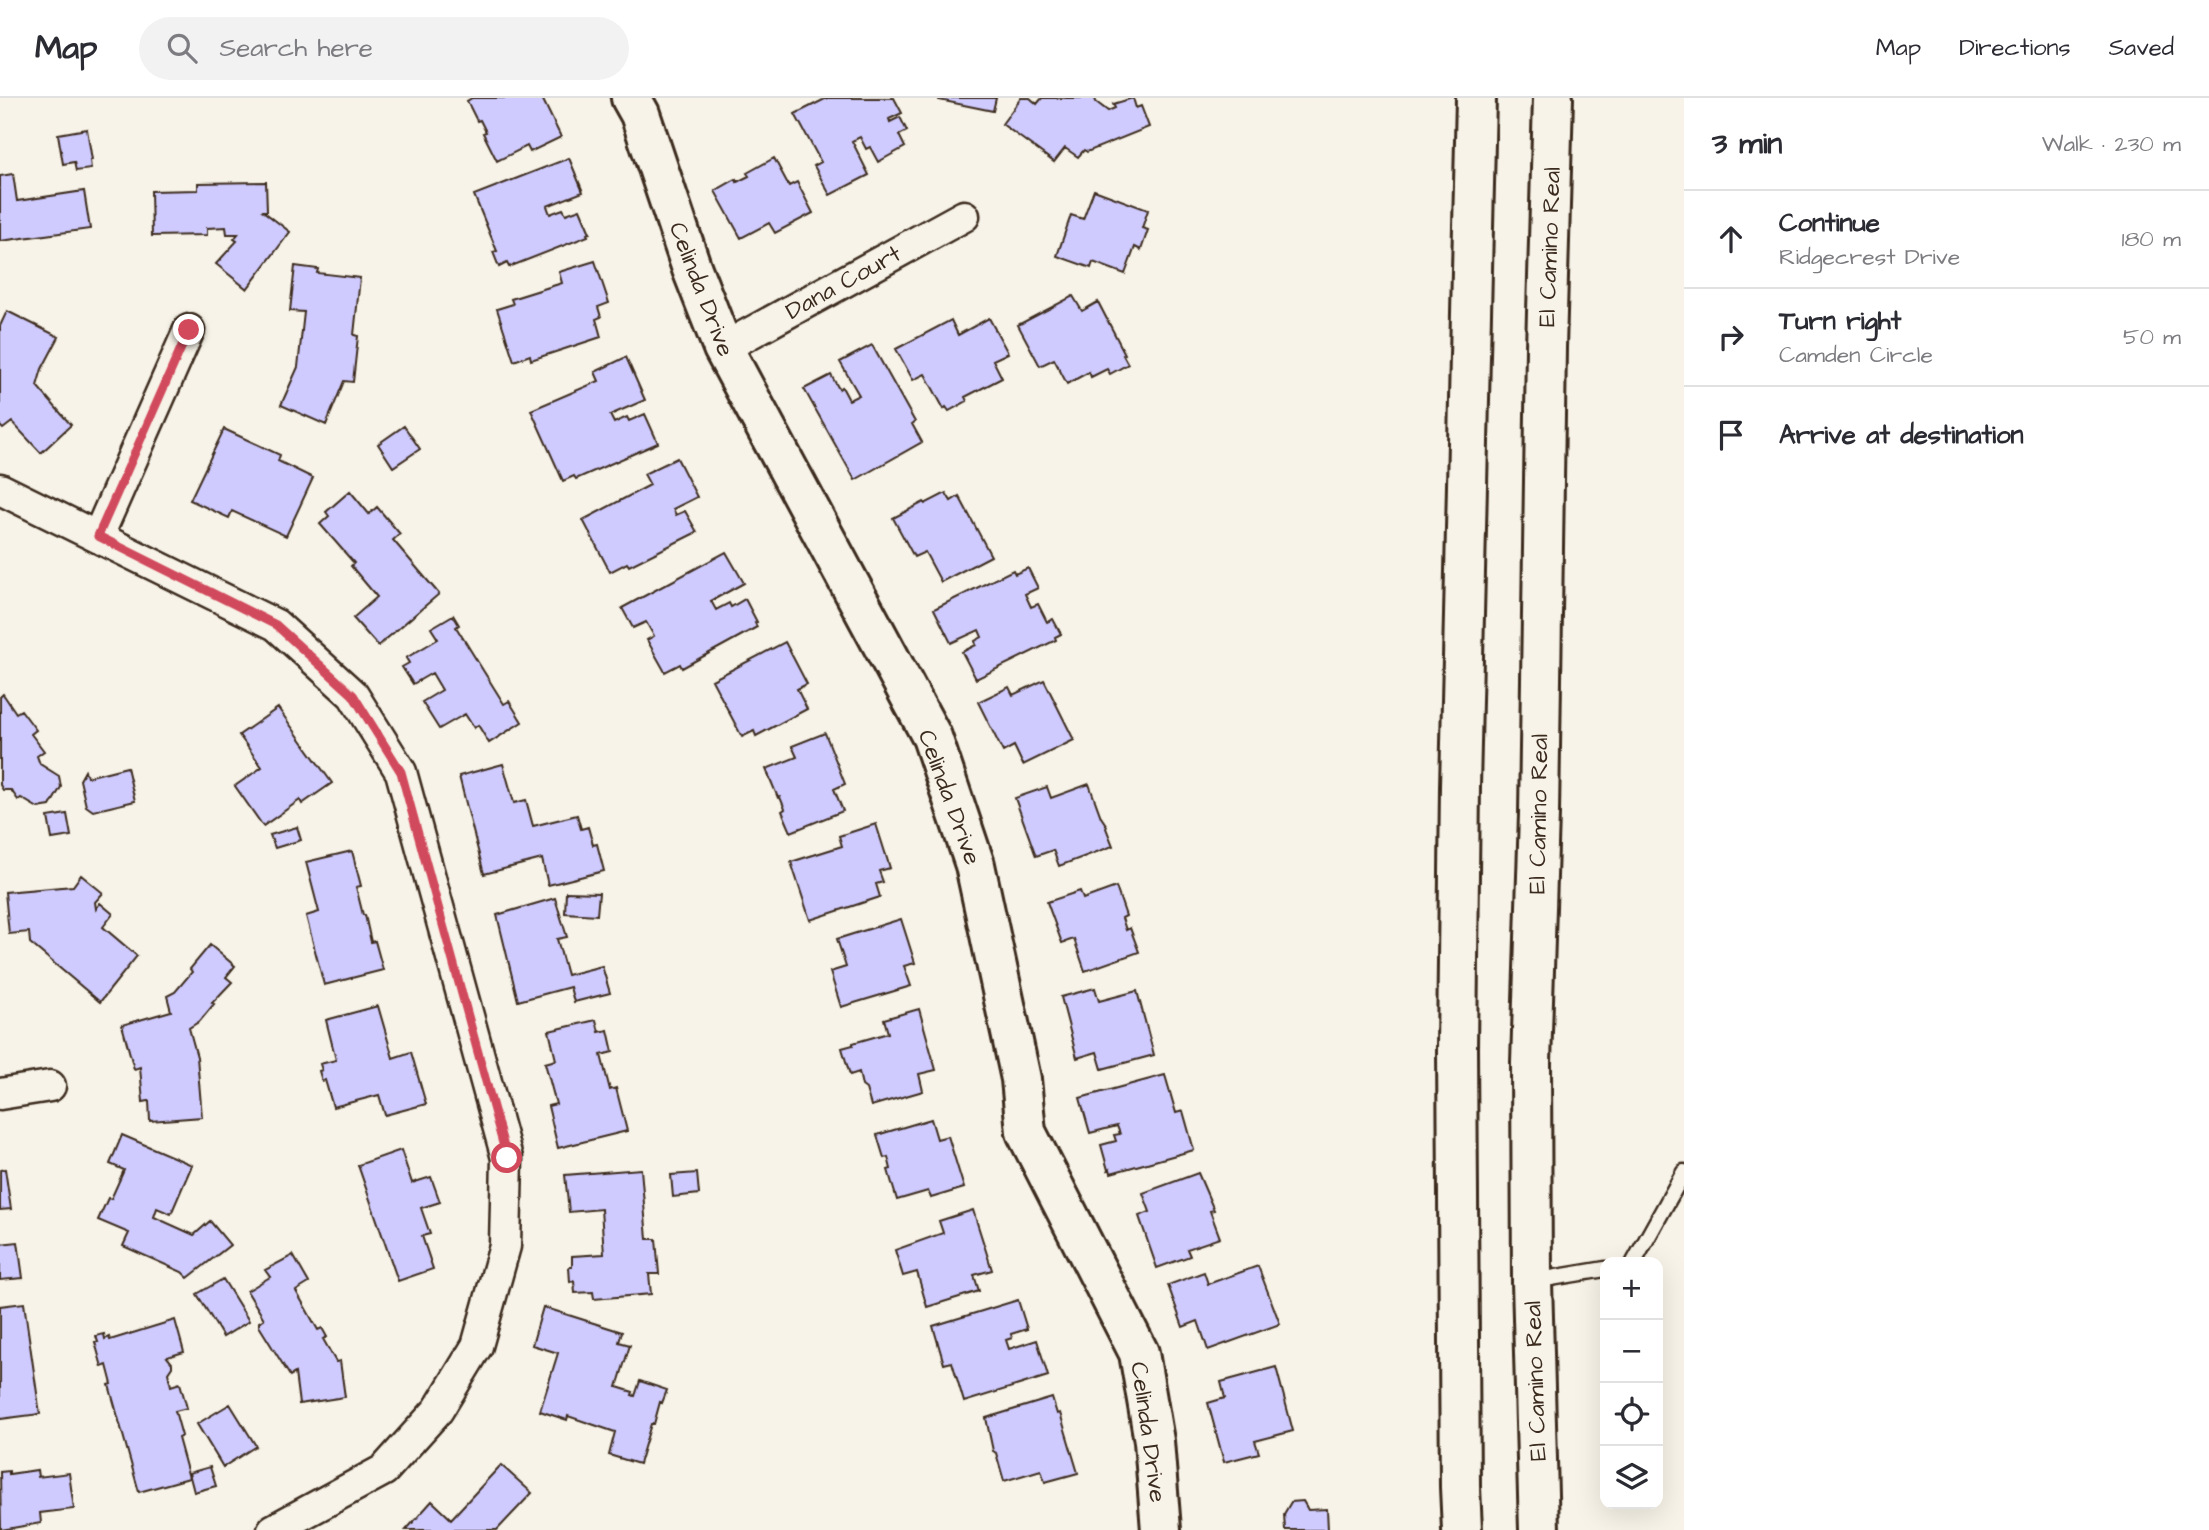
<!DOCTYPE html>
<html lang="en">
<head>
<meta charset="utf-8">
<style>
	body { margin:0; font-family:"Architects Daughter",sans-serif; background:#f2f2f3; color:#2b2b33 }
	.controls { position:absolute; right:21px; bottom:21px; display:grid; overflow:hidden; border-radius:14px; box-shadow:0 7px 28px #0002 }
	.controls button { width:63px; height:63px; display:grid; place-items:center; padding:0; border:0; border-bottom:2px solid #e1e1e2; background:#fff; color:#2b2b33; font:35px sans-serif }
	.stop { position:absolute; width:21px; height:21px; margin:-16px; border:5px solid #d1495b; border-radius:50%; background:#fff }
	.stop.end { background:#d1495b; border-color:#fff; box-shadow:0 2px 7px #0008 }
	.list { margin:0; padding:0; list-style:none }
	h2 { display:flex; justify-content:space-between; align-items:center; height:91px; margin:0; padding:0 28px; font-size:30px }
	h2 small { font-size:23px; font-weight:400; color:#7c7c81 }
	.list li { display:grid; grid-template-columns:46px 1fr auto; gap:21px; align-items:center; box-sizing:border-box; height:98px; padding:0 28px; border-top:2px solid #e1e1e2 }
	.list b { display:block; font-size:26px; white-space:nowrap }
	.list p { margin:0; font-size:23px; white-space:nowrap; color:#7c7c81 }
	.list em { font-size:23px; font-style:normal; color:#7c7c81 }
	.icon { flex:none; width:38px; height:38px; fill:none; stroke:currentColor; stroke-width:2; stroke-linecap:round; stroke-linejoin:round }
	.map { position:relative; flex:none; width:1684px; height:1432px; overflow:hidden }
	header { display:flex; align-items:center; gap:42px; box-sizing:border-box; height:98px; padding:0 35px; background:#fff; border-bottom:2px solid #e1e1e2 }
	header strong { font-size:33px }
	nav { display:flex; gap:38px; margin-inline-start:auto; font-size:24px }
	.search { width:490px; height:63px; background:#f2f2f3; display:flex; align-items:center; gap:18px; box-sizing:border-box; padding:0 24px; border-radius:38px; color:#7c7c81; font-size:26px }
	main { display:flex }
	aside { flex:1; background:#fff }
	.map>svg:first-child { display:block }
</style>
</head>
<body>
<header>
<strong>Map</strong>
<div class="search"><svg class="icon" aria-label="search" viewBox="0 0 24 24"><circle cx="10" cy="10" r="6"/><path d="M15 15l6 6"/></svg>Search here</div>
<nav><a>Map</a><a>Directions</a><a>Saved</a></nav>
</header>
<main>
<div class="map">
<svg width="1684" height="1432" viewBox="0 0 1684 1432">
	<rect width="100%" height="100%" fill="#f7f3e8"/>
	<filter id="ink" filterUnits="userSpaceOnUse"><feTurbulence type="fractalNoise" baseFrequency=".0143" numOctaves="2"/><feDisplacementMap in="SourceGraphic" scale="14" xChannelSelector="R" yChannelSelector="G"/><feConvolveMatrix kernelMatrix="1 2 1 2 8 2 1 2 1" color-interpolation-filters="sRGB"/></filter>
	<g filter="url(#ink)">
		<!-- building -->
		<path fill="#cfcbfe" stroke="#3b2a1e" stroke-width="2" d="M472,0H542L561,39L530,54L527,48L497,63L483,35L486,34L480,22L477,23L467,3Z
			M827,0H894L902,15L889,21L890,24L900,19L907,33L899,37L905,49L878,64L870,49L866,51L860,39L852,43L869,77L830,97L814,68L821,64L795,16Z
			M939,0H996L993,13L939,2Z
			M1021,0H1030L1037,6L1042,0H1095L1096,4L1108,13L1115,10L1113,6L1133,0L1136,10L1141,8L1149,29L1087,54L1084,52L1078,59L1065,50L1054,64L1002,26Z
			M87,31L92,62H90L91,71L76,73L74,64L63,66L58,36Z
			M569,60L583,94L547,108L550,116L563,111L566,116L580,111L590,135L587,136L588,138L509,169L507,165L499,169L493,154L497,153L474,97Z
			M774,60L789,88L797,84L813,115L775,135L769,125L741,140L715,93L736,81L737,84L749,78L747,75Z
			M13,76L17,103L84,93L90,131L0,143V78Z
			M266,84L267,113H263L290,134L247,191L216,166L237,143L234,141L238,136H227L226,129L207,130V137L152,138L151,93L198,92V85Z
			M1094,92L1148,112L1142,130L1148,132L1141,152L1135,149L1125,176L1093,164L1091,170L1057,158L1071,117L1083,121Z
			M595,163L609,205L598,209L601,219L596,221L601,239L531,262L530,257L514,263L497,211L513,206L511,201L562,185L559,174Z
			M295,168L318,171L317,175L360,180L354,237L358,238L353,284L344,283L326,327L281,307L298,269L304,214L290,213Z
			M1073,198L1082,213L1098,204L1125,256L1123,257L1128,266L1110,276L1107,271L1091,279L1089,274L1067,286L1054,261L1040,268L1018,227Z
			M7,213L59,239L42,271L37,288L71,327L41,355L12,324L3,331L0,328V228Z
			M989,220L1008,255L993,262L1002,280L965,299L967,303L949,313L946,309L944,311L925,276L913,282L896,251L951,222L958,237Z
			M872,247L915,324L912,326L922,344L855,382L804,291L831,277L839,291L842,289L849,302L859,297L840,264Z
			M626,259L645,302L610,317L614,325L627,319L629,323L645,316L658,345L576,381L574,378L563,383L531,312L599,283L595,274Z
			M404,328L420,351L393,369L378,346Z
			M224,331L280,357L278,363L313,380L286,438L232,413L229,420L190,402Z
			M677,360L697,399L673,411L676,417L685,413L697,434L629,468L627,465L610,474L583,422L650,387L644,376Z
			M350,393L369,416L377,409L400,436L393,442L439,496L378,548L353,520L377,499L351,468L354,465L320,426L329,418L326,414Z
			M946,395L951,403L959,398L991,458L941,484L925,454L914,459L893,420L924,404L925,406Z
			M726,454L744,485L711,503L716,512L729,505L731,509L745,501L757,524L755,525L757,529L682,570L680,566L665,574L647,542L654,538L646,524L633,530L622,510Z
			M1028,470L1038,490L1025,496L1031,509L1038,506L1047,524L1053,521L1061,536L1055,539L1056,542L976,581L962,554L976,547L975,543L982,539L979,532L951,545L934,511L1013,472L1015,476Z
			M453,517L459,527L456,529L504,606L509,603L522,624L489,645L478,627L474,630L465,616L439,631L422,604L442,592L432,575L413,586L402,569L409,565L406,560L438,541L431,530Z
			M785,544L807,586L797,591L807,611L756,638L754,633L742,639L712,582Z
			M1044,582L1074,642L1023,667L1014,648L1003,654L978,604L1009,589L1013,597Z
			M3,596L16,615L21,612L36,632L31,636L44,653L37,658L40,666L59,678L61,689L50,708L38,710L21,700L18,702L11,692H3L0,687V599Z
			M278,610L332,685L302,706L300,702L263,728L235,688L262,669L239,637Z
			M825,635L845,686L834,691L843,713L791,734L782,713L785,711L780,699L778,700L766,671L797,659L792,648Z
			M503,666L514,705L526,702L533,728L577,717L581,731L588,729L593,747L597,746L604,773L548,787L542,761L484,776L459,678Z
			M127,669L135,703L93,713L86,708L80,682L85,673L87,679Z
			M1089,686L1101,719L1107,728L1106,730L1113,748L1059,768L1053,752L1036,758L1015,700L1047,689L1051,700Z
			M67,716L71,738L52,741L48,719Z
			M876,726L890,770L879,773L883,784L876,786L880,799L810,822L791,764L842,748L839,738Z
			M297,729L301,742L275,750L270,737Z
			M352,753L361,788L356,789L363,817H365L371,844L375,843L383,872L324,887L306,818L319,814L306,764Z
			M81,777L103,795L95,804L96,811L100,805L113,816L103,829L137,858L100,904L30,845L29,834L9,836L5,794L73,788Z
			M1116,789L1126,818L1122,820L1126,832L1130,830L1139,854L1085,873L1074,841L1062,845L1047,804L1080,793L1083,801Z
			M566,794L599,795L597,817L565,815Z
			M555,800L567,839L557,841L567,877L602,868L610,895L574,904L570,889L518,903L497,817Z
			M901,821L915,865L904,868L911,888L841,909L830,874L846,869L837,841Z
			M210,847L235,868L226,879L232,884L212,905L214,906L200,923L189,930L197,959L202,1019L150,1023L149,1003L143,1004L140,969L134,971L122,927L171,913L167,898L175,894L192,874L190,871Z
			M1095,890L1099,903L1137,893L1154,957L1102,971L1097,954L1077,960L1061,899Z
			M378,908L393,960L411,954L426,1006L385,1017L379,997L333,1009L325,982L322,983L319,973L322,972L320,966L336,962L326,922Z
			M919,911L936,972L919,976L923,993L871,1008L866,991L862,988L859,974L850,977L842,950L853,947V945L888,935L884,921Z
			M596,922L599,934L608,932L613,954L601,957L610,992L616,990L627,1033L558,1050L548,1008L556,1006L545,965L556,962L549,933Z
			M1165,977L1176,1015L1183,1013L1194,1052L1111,1075L1110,1071L1108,1072L1101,1047L1116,1043L1114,1037L1120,1036L1117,1028L1090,1035L1080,1000Z
			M931,1021L937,1041L948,1038L964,1090L931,1100L928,1093L897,1102L888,1072L891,1071L888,1059L884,1060L877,1037Z
			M122,1037L192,1067L171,1116L157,1110L154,1119L194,1137L210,1123L230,1147L188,1180L182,1174L123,1148L129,1135L98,1122L108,1100L111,1101L124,1072L110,1066Z
			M401,1052L412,1085L431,1079L440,1104L421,1110L430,1136L422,1138L433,1171L398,1183L358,1067Z
			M5,1071L11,1111L0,1112V1072Z
			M641,1071L647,1141H656L659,1176H649L651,1196L594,1201L593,1194L575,1195L574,1183L570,1184L569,1169H572V1158L604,1156L601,1111L569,1114L565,1077Z
			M697,1075L699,1096L673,1099L671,1077Z
			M1198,1075L1214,1112L1210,1113L1220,1140L1187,1151L1190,1158L1157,1170L1139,1118L1150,1114L1143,1095Z
			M973,1112L992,1172L974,1177L979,1193L927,1209L917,1174L903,1178L895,1152L943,1135L939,1123Z
			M18,1144L23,1180L0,1182V1146Z
			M293,1157L309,1185L296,1193L318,1232L322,1230L327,1239L323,1241L336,1264L340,1263L345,1299L299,1306L295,1275L290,1278L259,1228V1224L264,1221L247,1193L270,1179L265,1172Z
			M1258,1168L1280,1226L1208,1252L1198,1223L1183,1229L1168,1187L1204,1174L1208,1186Z
			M223,1181L249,1223L223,1239L197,1196Z
			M1018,1202L1027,1231L1011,1236L1012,1240L1006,1242L1009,1251L1037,1242L1048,1278L964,1304L952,1264L944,1266L933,1228Z
			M24,1205L40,1316L0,1321V1208Z
			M543,1209L622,1234L619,1244L630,1247L617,1289L633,1294L632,1297L635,1298L640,1283L667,1292L662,1305L660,1304L654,1326H651L639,1366L609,1357L615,1334L568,1318L567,1322L540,1313L558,1255L532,1247Z
			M175,1222L184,1254L167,1259L172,1265V1269L168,1275L171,1288L180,1285L187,1310L175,1313L182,1338L178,1340L189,1380L139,1394L109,1287L112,1286L107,1267L102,1269L95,1244H98L96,1238L104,1236L105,1241L109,1239L110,1242Z
			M1276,1269L1293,1333L1255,1343L1259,1355L1224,1364L1208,1305L1225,1300L1221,1284Z
			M1052,1300L1057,1316L1060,1315L1078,1375L1045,1384L1041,1372L1004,1383L996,1355L993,1353L986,1320Z
			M230,1306L256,1348L223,1369L197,1326Z
			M501,1367L532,1395L497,1432H406L432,1403L451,1421Z
			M210,1369L216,1388L194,1394L189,1375Z
			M37,1372L38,1379L69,1375L74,1411L40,1415L41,1425L1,1432L0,1374L9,1373V1376Z
			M1303,1403L1308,1412L1327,1411L1328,1432H1285L1284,1416L1291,1404Z"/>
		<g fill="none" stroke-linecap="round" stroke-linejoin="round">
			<defs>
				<path id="lane" d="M1634,1164L1684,1074
					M1533,1183L1605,1171"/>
				<path id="street" d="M723,250L964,118
					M0,391L276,527L353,597L401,674L507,1060L505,1148L477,1248L438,1312L384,1372L273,1432
					M98,438L189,232
					M0,996L50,988"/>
				<path id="secondary" d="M631,0L640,16L692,171L723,250L932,639L975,767L1021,981L1026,1034L1139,1255L1154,1343L1161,1432"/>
				<path id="primary" d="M1462,1432L1460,1389L1457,951L1460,689L1476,0
					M1539,1432L1532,1184L1531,965L1539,716L1546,250L1553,0"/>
			</defs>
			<!-- lane casing -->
			<use href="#lane" stroke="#3b2a1e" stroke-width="19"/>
			<!-- street casing -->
			<use href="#street" stroke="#3b2a1e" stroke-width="35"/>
			<!-- secondary casing -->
			<use href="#secondary" stroke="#3b2a1e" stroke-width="44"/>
			<!-- primary casing -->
			<use href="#primary" stroke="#3b2a1e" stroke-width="44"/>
			<!-- lane -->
			<use href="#lane" stroke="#f7f3e8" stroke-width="14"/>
			<!-- street -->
			<use href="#street" stroke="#f7f3e8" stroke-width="30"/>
			<!-- secondary -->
			<use href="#secondary" stroke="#f7f3e8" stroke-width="38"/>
			<!-- primary -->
			<use href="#primary" stroke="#f7f3e8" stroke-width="38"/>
		</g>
	</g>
	<g fill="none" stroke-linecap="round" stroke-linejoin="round" filter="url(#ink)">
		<!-- route -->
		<path stroke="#d1495b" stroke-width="9" d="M189,232L98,438L276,527L353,597L401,674L507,1060"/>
	</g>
	<g text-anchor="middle" stroke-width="7" stroke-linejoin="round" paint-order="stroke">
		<!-- street labels -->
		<g font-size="24" fill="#3b2a1e" stroke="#f7f3e8">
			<text transform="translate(1549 149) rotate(-88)" y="8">El Camino Real</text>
			<text transform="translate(843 184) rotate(-29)" y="8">Dana Court</text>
			<text transform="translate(702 191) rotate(69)" y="8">Celinda Drive</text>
			<text transform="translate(950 699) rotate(70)" y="8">Celinda Drive</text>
			<text transform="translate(1538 716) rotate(-89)" y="8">El Camino Real</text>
			<text transform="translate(1535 1283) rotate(-92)" y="8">El Camino Real</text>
			<text transform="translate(1149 1334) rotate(82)" y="8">Celinda Drive</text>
		</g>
	</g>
</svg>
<div class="controls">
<button>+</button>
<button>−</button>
<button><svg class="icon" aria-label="locate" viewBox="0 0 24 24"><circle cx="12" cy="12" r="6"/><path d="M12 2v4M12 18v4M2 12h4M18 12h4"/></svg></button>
<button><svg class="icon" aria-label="layers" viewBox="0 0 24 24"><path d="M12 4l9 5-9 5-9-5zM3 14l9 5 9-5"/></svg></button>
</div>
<div class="stop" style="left:507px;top:1060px"></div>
<div class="stop end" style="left:189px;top:232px"></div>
</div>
<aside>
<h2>3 min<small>Walk · 230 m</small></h2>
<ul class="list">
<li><svg class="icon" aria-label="ahead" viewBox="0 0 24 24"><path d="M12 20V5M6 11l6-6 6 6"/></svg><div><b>Continue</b><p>Ridgecrest Drive</p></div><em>180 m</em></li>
<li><svg class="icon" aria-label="right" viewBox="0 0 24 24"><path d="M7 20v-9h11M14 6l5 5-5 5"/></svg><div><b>Turn right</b><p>Camden Circle</p></div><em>50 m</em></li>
<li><svg class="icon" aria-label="arrive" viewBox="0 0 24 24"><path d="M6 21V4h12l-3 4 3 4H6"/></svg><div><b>Arrive at destination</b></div></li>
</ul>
</aside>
</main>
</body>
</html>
